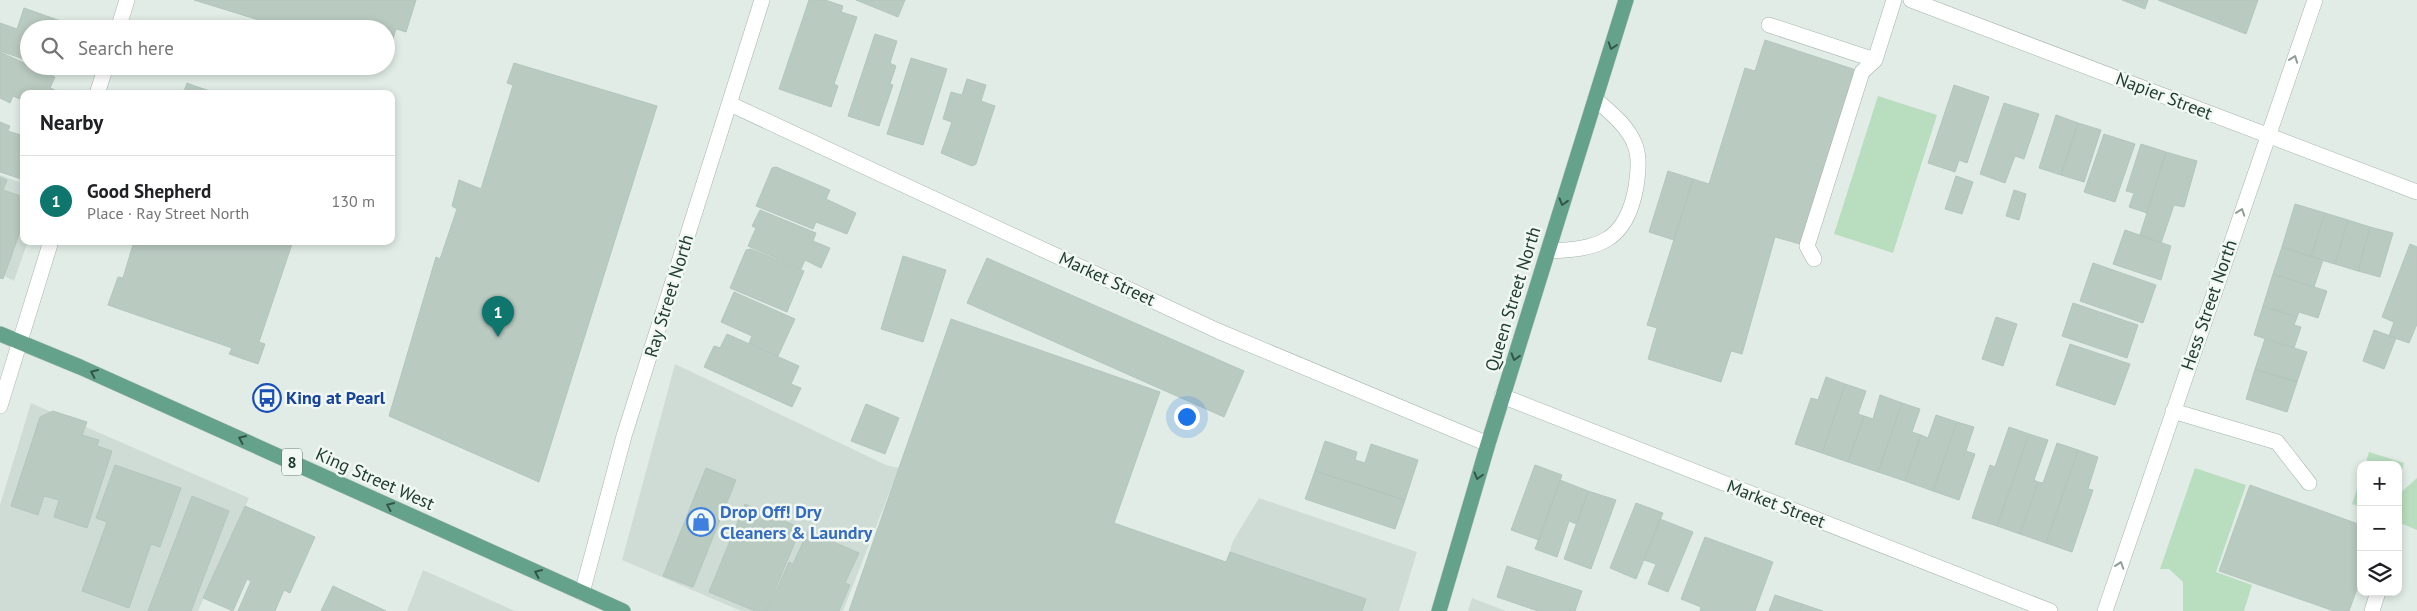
<!DOCTYPE html>
<html lang="en">
<head>
<meta charset="utf-8">
<style>
	body { margin:0; font-family:"PT Sans",sans-serif; background:#f6f6f6; color:#202124 }
	.controls { position:absolute; right:15px; bottom:15px; display:grid; overflow:hidden; border-radius:10px; box-shadow:0 2px 8px #0003 }
	.controls button { width:45px; height:45px; display:grid; place-items:center; padding:0; border:0; border-bottom:1px solid #e0e0e0; background:#fff; color:#202124; font:25px sans-serif }
	.you { position:absolute; left:1186px; top:416px; width:18px; height:18px; margin:-12px; border:4px solid #fff; border-radius:50%; background:#1a73e8; box-shadow:0 0 0 8px #1a73e833 }
	.badge { display:grid; place-items:center; width:32px; height:32px; border-radius:50%; background:#0f766e; color:#fff; font-size:16px; font-weight:700 }
	.pin { position:absolute; translate:-50% -41px; filter:drop-shadow(0 1px 2px #0008) }
	.pin::after { content:''; position:absolute; top:26px; width:18px; height:15px; background:inherit; clip-path:polygon(0 0,100% 0,50% 100%) }
	.list { margin:0; padding:0; list-style:none }
	h2 { display:flex; justify-content:space-between; align-items:center; height:65px; margin:0; padding:0 20px; font-size:21px }
	h2 small { font-size:16px; font-weight:400; color:#757577 }
	.list li { display:grid; grid-template-columns:32px 1fr auto; gap:15px; align-items:center; box-sizing:border-box; height:90px; padding:0 20px; border-top:1px solid #e0e0e0 }
	.list b { display:block; font-size:19px; white-space:nowrap }
	.list p { margin:0; font-size:16px; white-space:nowrap; color:#757577 }
	.list em { font-size:16px; font-style:normal; color:#757577 }
	.icon { flex:none; width:28px; height:28px; fill:none; stroke:currentColor; stroke-width:2; stroke-linecap:round; stroke-linejoin:round }
	.map { position:relative; flex:none; width:2417px; height:611px; overflow:hidden }
	.search { position:absolute; background:#fff; box-shadow:0 2px 8px #0003; left:20px; top:20px; width:375px; height:55px; display:flex; align-items:center; gap:12px; box-sizing:border-box; padding:0 18px; border-radius:28px; color:#757577; font-size:19px }
	.panel { position:absolute; background:#fff; box-shadow:0 2px 8px #0003; left:20px; top:90px; width:375px; height:155px; border-radius:10px }
	.map>svg:first-child { display:block }
</style>
</head>
<body>
<div class="map">
<svg width="2417" height="611" viewBox="0 0 2417 611">
	<rect width="100%" height="100%" fill="#e1ece6"/>
	<!-- built -->
	<path fill="#cfdcd5" d="M0,175L24,184V241H28L14,281L0,274Z
		M675,364L886,465L899,468L843,611H741L622,560Z
		M31,403L249,498L198,611H0V505Z
		M1259,498L1417,552L1399,611H1211L1233,541Z
		M423,570L515,611H407Z
		M1472,598L1506,611H1468Z"/>
	<!-- green -->
	<path fill="#b9debf" d="M1878,96L1937,115L1893,253L1834,234Z
		M2369,452L2404,463L2398,484V465H2365Z
		M2195,468L2246,485L2216,572L2252,585L2244,611H2183V582L2169,569H2160Z
		M2361,477V507L2352,504Z
		M2417,478V530L2398,522V495Z"/>
	<!-- building -->
	<path fill="#b9cac1" stroke="#b3c6bc" d="M194,0H416L406,32L396,29L392,42L386,40V29H288Z
		M809,0H825L843,6L841,12L857,17L834,84L838,86L831,107L779,89Z
		M856,0H905L898,17Z
		M2122,0H2148L2145,9Z
		M2158,0H2258L2246,34Z
		M24,8L72,25L71,29H29V61L0,51V23L17,29Z
		M875,34L897,41L890,63L896,66L890,84L893,85L879,126L848,116Z
		M1765,40L1862,72L1807,246L1775,237L1742,354L1731,351L1721,382L1648,359L1657,328L1647,325L1693,179L1709,184L1745,68L1755,71Z
		M0,52L55,77L50,88L55,90L53,94H24V101L13,96L10,103L0,98Z
		M911,58L947,69L923,145L887,134Z
		M514,63L657,106L539,482L389,416L436,257L440,259L457,209L452,206L459,180L481,189L513,85L507,83Z
		M42,66H57L55,71Z
		M967,79L986,85L981,101L995,106L976,164L972,166L941,153L952,122L943,119L951,92L962,95Z
		M187,83L195,86L219,94H183Z
		M1954,85L1989,97L1967,163L1959,160L1955,172L1928,163Z
		M2004,103L2039,114L2024,159L2015,156L2005,183L1980,174Z
		M2056,115L2078,123L2061,175L2039,168Z
		M0,122L10,126L8,131L24,136V180L0,172Z
		M2078,123L2101,130L2084,182L2061,175Z
		M2104,134L2135,144L2115,202L2084,192Z
		M2141,144L2166,152L2147,213L2129,207L2134,193L2126,191Z
		M2166,152L2197,161L2184,207L2174,205L2161,243L2140,235Z
		M776,167L830,190L826,199L856,213L847,234L816,222L813,229L756,206L772,168Z
		M1668,171L1693,179L1674,240L1649,232Z
		M1956,176L1973,182L1962,214L1945,209Z
		M0,177L7,180L3,190L24,197V221L3,279L0,278Z
		M2014,190L2026,194L2019,220L2006,216Z
		M2295,204L2325,213L2311,257L2282,247Z
		M760,210L816,233L813,241L830,248L821,268L805,260L801,269L748,246L756,228L752,226Z
		M2325,213L2348,220L2335,264L2311,257Z
		M2348,220L2370,227L2358,271L2335,264Z
		M2370,227L2393,233L2380,277L2358,271Z
		M2125,230L2171,246L2161,280L2113,264Z
		M134,241H293L259,342L265,344L258,364L229,354L232,348L108,305L118,277L123,278Z
		M2410,244L2417,247V324L2409,343L2389,336L2394,322L2382,317Z
		M2282,247L2323,260L2314,287L2273,274Z
		M751,249L804,271L787,312L730,288L746,250Z
		M903,256L946,270L923,342L881,329Z
		M987,258L1244,371L1224,417L967,303Z
		M2093,263L2156,285L2143,323L2080,301Z
		M2273,274L2327,291L2318,318L2299,312L2297,317L2263,306Z
		M734,292L795,319L778,356L749,343L752,336L721,322Z
		M2073,303L2138,325L2127,358L2062,336Z
		M2263,306L2297,317L2294,325L2301,327L2294,348L2254,335Z
		M1996,317L2017,324L2003,366L1982,359Z
		M951,319L1160,392L1114,523L1226,562L1230,552L1366,599L1362,611H849Z
		M2374,330L2396,338L2384,369L2363,361Z
		M727,334L799,366L791,384L801,388L792,407L704,367L714,346L720,348Z
		M2265,339L2307,352L2297,382L2255,369Z
		M2070,344L2130,364L2115,405L2056,385Z
		M2255,369L2297,382L2287,412L2246,399Z
		M1826,377L1845,384L1822,453L1795,444L1811,398L1818,400Z
		M1845,384L1866,391L1858,414L1864,416L1848,462L1822,453Z
		M1880,395L1902,403L1878,472L1848,462L1864,416L1873,419Z
		M1902,403L1920,409L1912,432L1921,435L1905,481L1878,472Z
		M866,404L899,418L885,454L851,441Z
		M53,411L87,422L82,435L99,440L97,446L112,451L87,528L54,517L59,500L44,496L38,515L11,506L40,417Z
		M1936,415L1957,422L1933,491L1905,481L1921,435L1928,438Z
		M1957,422L1974,427L1966,451L1975,454L1959,500L1933,491Z
		M2009,427L2029,434L1997,526L1972,518L1990,465L1995,467Z
		M2029,434L2048,440L2034,480L2038,482L2020,534L1997,526Z
		M1325,441L1357,452L1355,460L1365,463L1371,444L1418,460L1405,500L1315,471Z
		M2057,443L2078,450L2046,543L2020,534L2038,482L2043,483Z
		M2078,450L2098,457L2088,489L2093,490L2072,552L2046,543Z
		M115,465L181,488L160,547L151,544L129,608L82,591L107,522L96,518Z
		M1535,465L1562,475L1539,540L1511,530Z
		M706,468L736,480L693,587L663,576Z
		M1315,471L1405,500L1395,529L1305,499Z
		M1560,480L1588,491L1577,524L1569,521L1557,557L1535,549Z
		M2250,485L2361,525V578L2349,611H2334L2219,571Z
		M1588,491L1616,500L1591,569L1564,559Z
		M192,496L229,511L191,611H148Z
		M1636,503L1663,513L1636,579L1610,568Z
		M745,504L801,528L766,611H755L709,592Z
		M245,506L315,537L290,593L284,590L275,611H238L251,581L247,579L233,611L203,598Z
		M1660,519L1693,532L1668,592L1648,584L1656,564L1644,560Z
		M808,531L859,553L845,583L850,585L839,611H767L789,562L793,564Z
		M1705,537L1773,562L1755,611H1700L1701,607L1681,599Z
		M1507,566L1582,591L1575,611H1538L1497,597Z
		M333,586L386,611H321Z
		M1775,595L1802,604L1800,611H1769Z
		M1802,604L1823,611H1800Z"/>
	<g fill="none" stroke-linecap="round" stroke-linejoin="round">
		<defs>
			<path id="minor" d="M1911,0L2417,192
				M1769,25L1875,60
				M118,29L127,0
				M97,94L106,66
				M730,104L1218,331L1488,444
				M1548,251C1598,249 1626,243 1636,187C1638,173 1640,158 1635,145C1628,126 1610,112 1595,99
				M1814,259L1807,246L1862,72L1875,60L1894,0
				M1502,396L2050,611
				M0,406L51,241
				M2173,411L2277,442L2309,483
				M582,593L624,436L762,0
				M2105,611L2315,0
				M2372,611L2378,592"/>
			<path id="major" d="M0,334L80,367L623,611
				M1439,611L1488,444L1626,0"/>
		</defs>
		<!-- minor casing -->
		<use href="#minor" stroke="#a4b4ac" stroke-width="16"/>
		<!-- major casing -->
		<use href="#major" stroke="#c1c9c6" stroke-width="16"/>
		<!-- minor -->
		<use href="#minor" stroke="#fff" stroke-width="15"/>
		<!-- major -->
		<use href="#major" stroke="#64a28c" stroke-width="15"/>
	</g>
	<!-- one-way arrows -->
	<defs><path id="oneway-chevron" d="M-2-3.5L2.5 0L-2 3.5" fill="none" stroke-width="1.6" stroke-linecap="round" stroke-linejoin="round" transform="scale(1.25)"/></defs>
	<g stroke="#325648">
		<use href="#oneway-chevron" transform="translate(1612 46) rotate(108)"/>
		<use href="#oneway-chevron" transform="translate(1563 202) rotate(107)"/>
		<use href="#oneway-chevron" transform="translate(1515 357) rotate(107)"/>
		<use href="#oneway-chevron" transform="translate(94 373) rotate(-156)"/>
		<use href="#oneway-chevron" transform="translate(242 439) rotate(-156)"/>
		<use href="#oneway-chevron" transform="translate(1478 476) rotate(106)"/>
		<use href="#oneway-chevron" transform="translate(390 506) rotate(-156)"/>
		<use href="#oneway-chevron" transform="translate(538 573) rotate(-156)"/>
	</g>
	<g stroke="#909e98">
		<use href="#oneway-chevron" transform="translate(2294 59) rotate(-70)"/>
		<use href="#oneway-chevron" transform="translate(2241 212) rotate(-71)"/>
		<use href="#oneway-chevron" transform="translate(2120 565) rotate(-71)"/>
	</g>
	<!-- icons -->
	<defs>
		<symbol id="bus-ring" viewBox="-11 -11 22 22"><circle r="9.5" fill="#f1f8f4" stroke="#1a4fb4" stroke-width="1.5"/><path d="M-5-6H5V4H4V6H2V4H-2V6H-4V4H-5ZM-3.5-4V0h7V-4ZM-3.5 1.2v1.5H-2V1.2ZM2 1.2v1.5H3.5V1.2Z" fill="#1a4fb4"/></symbol>
		<symbol id="shop-ring" viewBox="-11 -11 22 22"><circle r="9.5" fill="#f1f8f4" stroke="#3f7fe0" stroke-width="1.5"/><path d="M-5-2.5h2.3a2.7 3.5 0 0 1 5.4 0H5L5.5 6h-11ZM-1.5-2.5h3a1.5 2.3 0 0 0-3 0Z" fill="#3f7fe0"/></symbol>
	</defs>
	<g fill-rule="evenodd">
		<use href="#bus-ring" x="251" y="382" width="32" height="32"/>
		<use href="#shop-ring" x="685" y="506" width="32" height="32"/>
	</g>
	<g text-anchor="middle" stroke-width="5" stroke-linejoin="round" paint-order="stroke">
		<!-- shield labels -->
		<rect fill="#f1f8f4" stroke="#5f756c" stroke-width="1" x="282" y="448.5" width="20" height="27" rx="4"/>
		<g font-size="16" font-weight="bold" fill="#213d32">
			<text x="292" y="468">8</text>
		</g>
		<!-- street labels -->
		<g font-size="18" fill="#213d32" stroke="#f1f8f4">
			<text transform="translate(2164 96) rotate(21)" y="6">Napier Street</text>
			<text transform="translate(1107 279) rotate(25)" y="6">Market Street</text>
			<text transform="translate(669 296) rotate(-73)" y="6">Ray Street North</text>
			<text transform="translate(1513 299) rotate(-73)" y="6">Queen Street North</text>
			<text transform="translate(2209 305) rotate(-71)" y="6">Hess Street North</text>
			<text transform="translate(375 479) rotate(24)" y="6">King Street West</text>
			<text transform="translate(1776 504) rotate(21)" y="6">Market Street</text>
		</g>
		<!-- transit labels -->
		<g font-size="18" font-weight="bold" fill="#164399" stroke="#f1f8f4" text-anchor="start">
			<text x="286" y="404">King at Pearl</text>
		</g>
		<!-- shop labels -->
		<g font-size="18" font-weight="bold" fill="#366cbe" stroke="#f1f8f4" text-anchor="start">
			<text x="720" y="518">Drop Off! Dry<tspan x="720" dy="21">Cleaners &amp; Laundry</tspan></text>
		</g>
	</g>
</svg>
<div class="controls">
<button>+</button>
<button>−</button>
<button><svg class="icon" aria-label="layers" viewBox="0 0 24 24"><path d="M12 4l9 5-9 5-9-5zM3 14l9 5 9-5"/></svg></button>
</div>
<div class="you"></div>
<div class="pin badge" style="left:498px;top:337px">1</div>
<div class="search"><svg class="icon" aria-label="search" viewBox="0 0 24 24"><circle cx="10" cy="10" r="6"/><path d="M15 15l6 6"/></svg>Search here</div>
<section class="panel">
<h2>Nearby<small></small></h2>
<ul class="list">
<li><span class="badge">1</span><div><b>Good Shepherd</b><p>Place · Ray Street North</p></div><em>130 m</em></li>
</ul>
</section>
</div>
</body>
</html>
